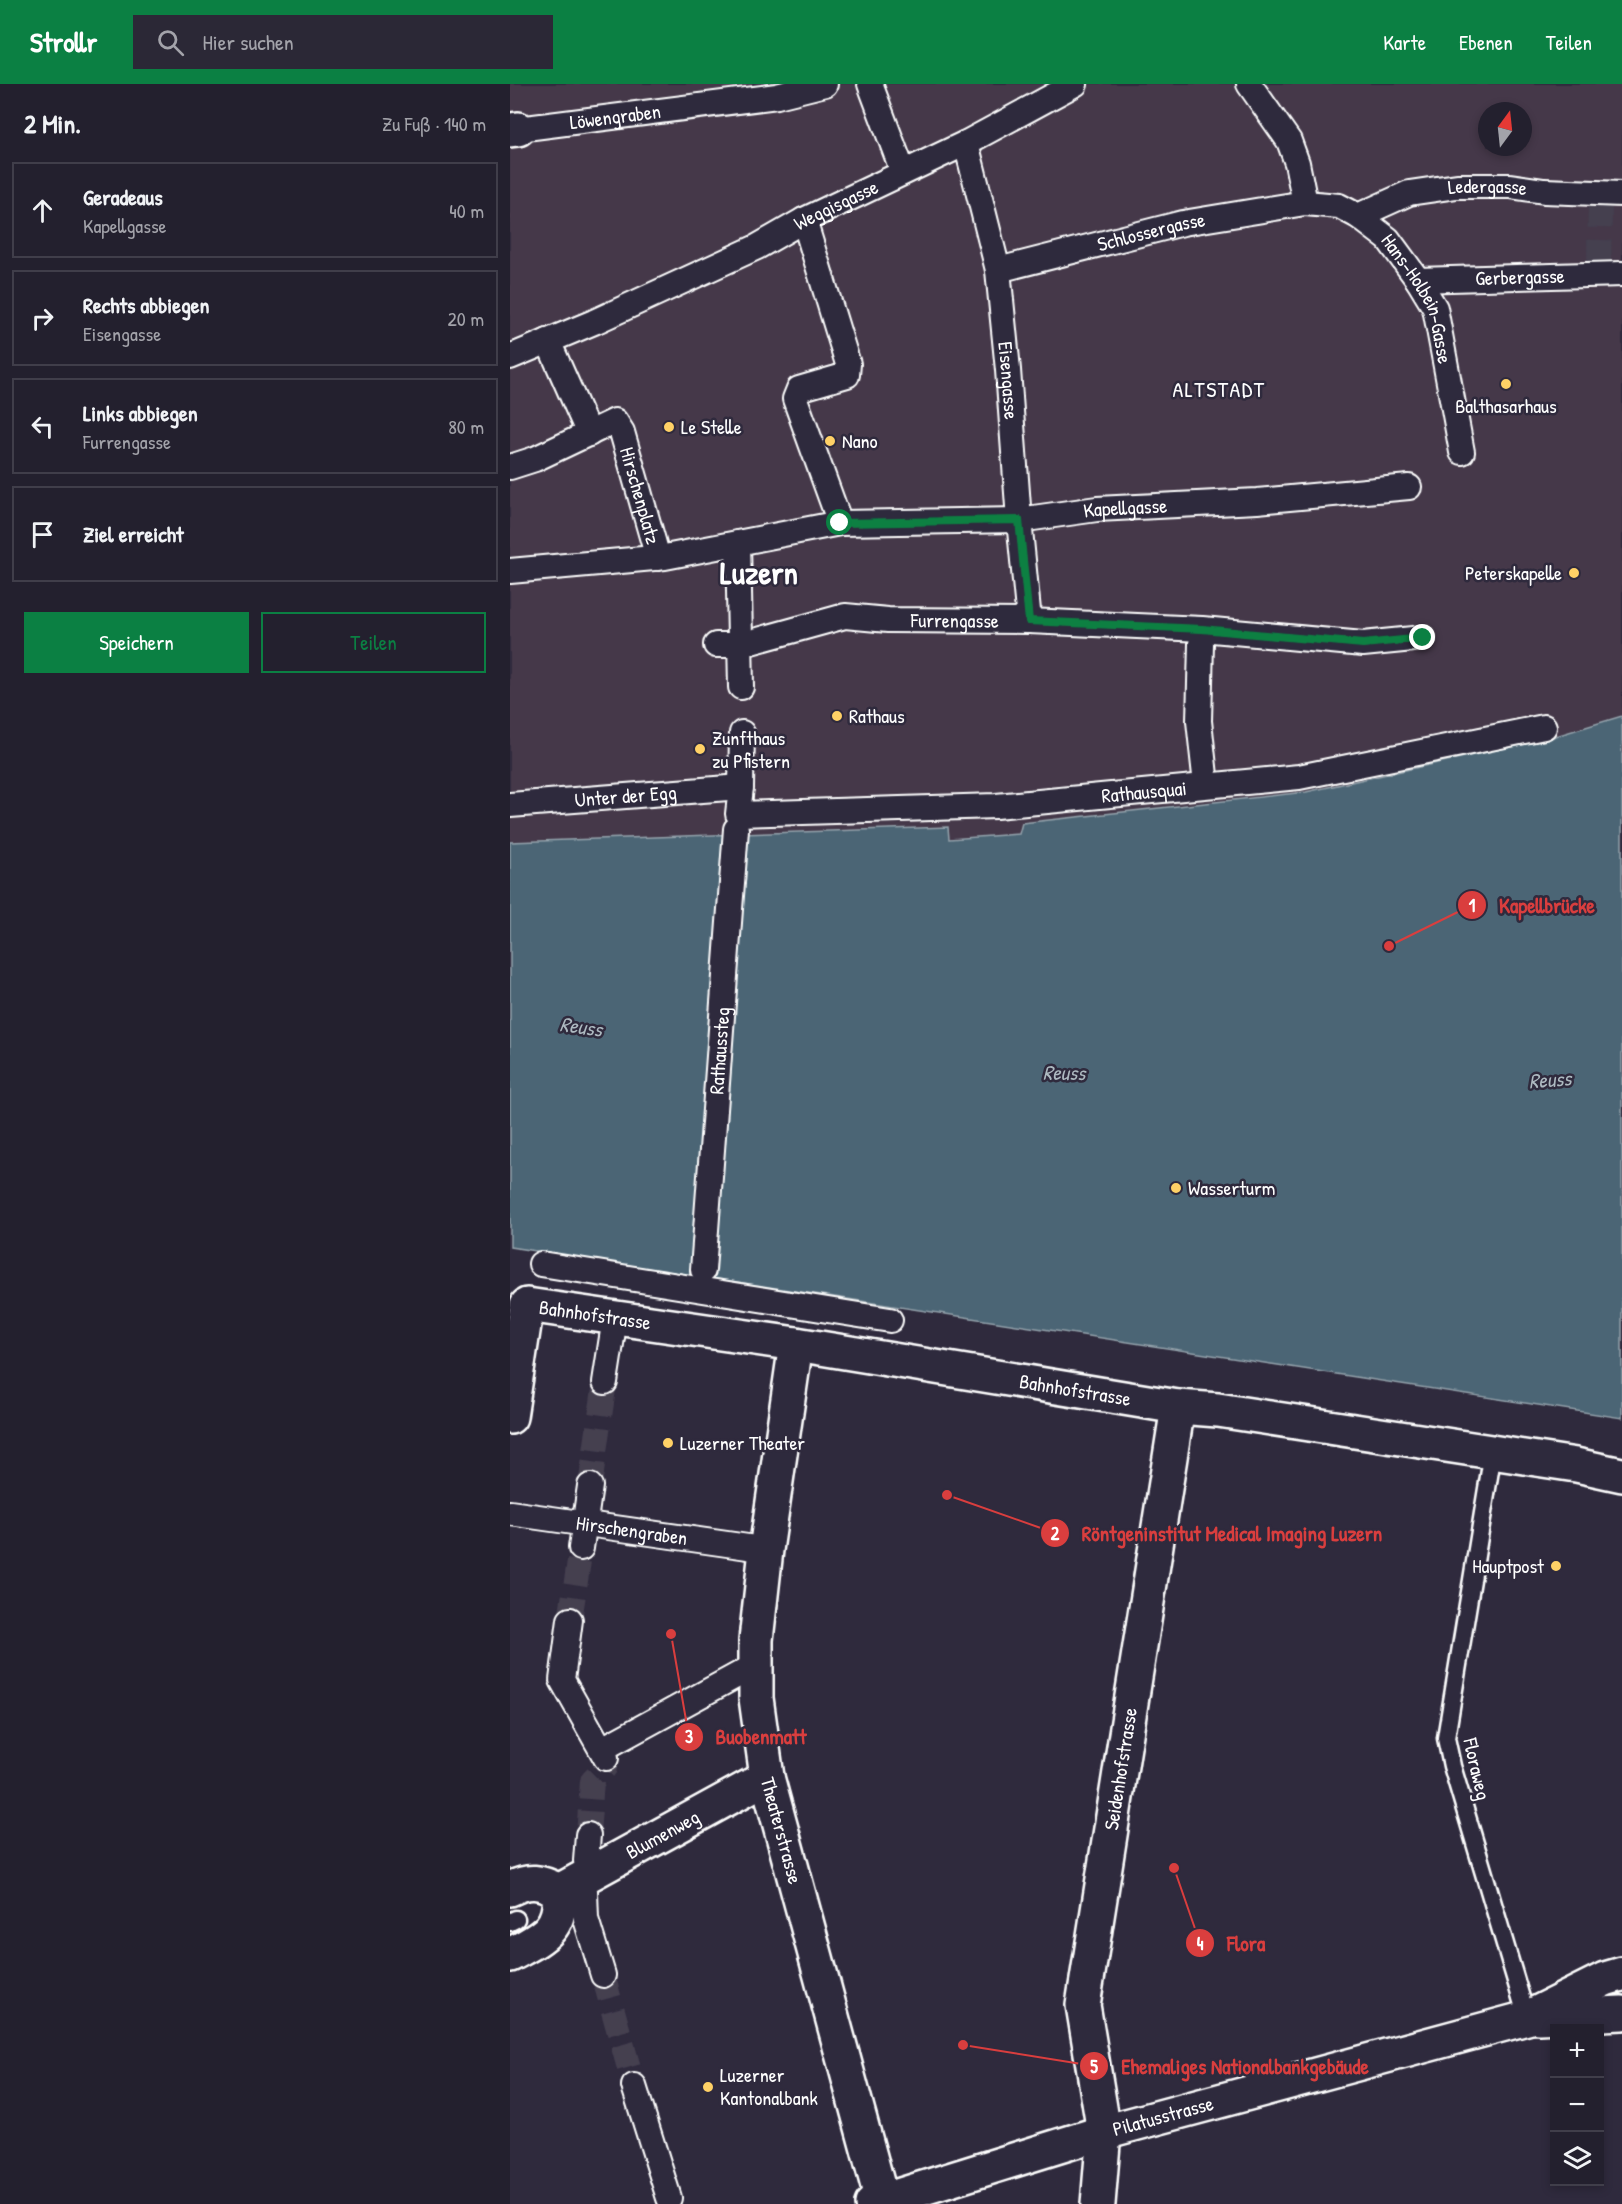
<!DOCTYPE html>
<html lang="de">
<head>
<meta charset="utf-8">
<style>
	body { margin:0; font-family:"Patrick Hand",sans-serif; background:#2b2836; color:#f1f3f6 }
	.controls { position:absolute; right:18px; bottom:18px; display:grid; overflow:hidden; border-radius:0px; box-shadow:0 3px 9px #0003 }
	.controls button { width:54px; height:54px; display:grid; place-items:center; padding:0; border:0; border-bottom:2px solid #403e4a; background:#23202e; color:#f1f3f6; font:30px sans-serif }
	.compass { position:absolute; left:968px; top:18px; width:54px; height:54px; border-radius:50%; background:#23202e; box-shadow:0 3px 9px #0003; rotate:15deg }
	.stop { position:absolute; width:18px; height:18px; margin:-14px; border:4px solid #0b8043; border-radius:50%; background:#fff }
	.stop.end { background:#0b8043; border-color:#fff; box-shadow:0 2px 6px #0008 }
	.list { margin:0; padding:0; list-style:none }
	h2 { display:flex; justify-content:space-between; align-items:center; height:78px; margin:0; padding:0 24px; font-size:26px }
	h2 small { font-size:20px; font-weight:400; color:#a3a3aa }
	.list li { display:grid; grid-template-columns:39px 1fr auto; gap:18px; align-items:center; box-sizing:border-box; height:96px; margin:0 12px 12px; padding:0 12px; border:2px solid #403e4a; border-radius:0px }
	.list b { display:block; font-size:22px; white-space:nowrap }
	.list p { margin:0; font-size:20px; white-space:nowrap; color:#a3a3aa }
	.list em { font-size:20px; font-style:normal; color:#a3a3aa }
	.actions { display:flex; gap:12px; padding:18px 24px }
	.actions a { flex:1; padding:14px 0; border:2px solid #0b8043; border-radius:0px; text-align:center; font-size:21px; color:#0b8043 }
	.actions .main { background:#0b8043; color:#fff }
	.icon { flex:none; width:33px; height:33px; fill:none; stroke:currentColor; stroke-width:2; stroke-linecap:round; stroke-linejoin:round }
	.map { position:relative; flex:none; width:1112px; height:2120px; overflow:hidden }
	header { display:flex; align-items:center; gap:36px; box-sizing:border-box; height:84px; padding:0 30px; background:#0b8043; color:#fff }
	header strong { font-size:28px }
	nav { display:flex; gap:33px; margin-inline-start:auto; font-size:21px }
	.search { width:420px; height:54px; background:#2b2836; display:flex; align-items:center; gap:15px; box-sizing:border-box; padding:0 21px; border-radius:0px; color:#a3a3aa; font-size:22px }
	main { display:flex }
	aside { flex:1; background:#23202e }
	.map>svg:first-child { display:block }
</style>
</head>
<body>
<header>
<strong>Strollr</strong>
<div class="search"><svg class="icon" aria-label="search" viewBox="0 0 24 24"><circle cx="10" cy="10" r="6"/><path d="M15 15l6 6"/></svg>Hier suchen</div>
<nav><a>Karte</a><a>Ebenen</a><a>Teilen</a></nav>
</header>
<main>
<aside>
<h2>2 Min.<small>Zu Fuß · 140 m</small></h2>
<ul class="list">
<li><svg class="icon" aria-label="ahead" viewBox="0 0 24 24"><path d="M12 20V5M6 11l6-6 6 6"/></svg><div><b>Geradeaus</b><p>Kapellgasse</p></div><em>40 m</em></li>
<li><svg class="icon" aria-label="right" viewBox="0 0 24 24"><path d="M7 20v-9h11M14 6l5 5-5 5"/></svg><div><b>Rechts abbiegen</b><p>Eisengasse</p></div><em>20 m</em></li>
<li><svg class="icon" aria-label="left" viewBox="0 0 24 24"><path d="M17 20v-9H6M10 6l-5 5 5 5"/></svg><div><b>Links abbiegen</b><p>Furrengasse</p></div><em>80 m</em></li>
<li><svg class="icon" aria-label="arrive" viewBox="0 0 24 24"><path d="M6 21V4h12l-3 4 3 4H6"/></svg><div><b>Ziel erreicht</b></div></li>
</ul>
<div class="actions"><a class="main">Speichern</a><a>Teilen</a></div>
</aside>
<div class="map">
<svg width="1112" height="2120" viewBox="0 0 1112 2120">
	<rect width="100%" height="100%" fill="#2f2a3d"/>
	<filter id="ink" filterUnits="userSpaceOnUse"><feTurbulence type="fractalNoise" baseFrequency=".0167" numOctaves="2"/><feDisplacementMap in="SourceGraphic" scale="12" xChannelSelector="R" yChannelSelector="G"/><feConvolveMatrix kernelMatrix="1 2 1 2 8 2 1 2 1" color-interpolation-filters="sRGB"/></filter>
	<g filter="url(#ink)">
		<!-- built -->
		<path fill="#44394a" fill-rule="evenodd" d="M0,0H1112V632L1036,655L796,708L513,739L510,750L438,755V743L0,758ZM977,27H1013V63H977Z"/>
		<!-- water -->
		<path fill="#4c6575" stroke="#94a3ac" stroke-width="1.5" d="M1112,632V1334L0,1163V758L438,743L439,755L509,750L512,739L796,708L1036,655Z"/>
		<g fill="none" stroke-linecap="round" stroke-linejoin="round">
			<!-- pedestrian-tunnel -->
			<path stroke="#443f50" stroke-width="24" stroke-dasharray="24 12" stroke-linecap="butt" d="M1089,180L1090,122
				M80,1402L95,1298
				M60,1536L71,1464
				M78,1751L82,1697L95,1684L96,1674
				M93,1891L124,2002"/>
			<defs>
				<path id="service" d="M983,1368L936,1654L942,1682L1017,1934
					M0,1838L6,1835"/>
				<g id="pedestrian">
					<path d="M360,0L393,88"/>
					<path d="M739,0L779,57L787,79L795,119"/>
					<path id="s1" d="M8,45L267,12L315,0"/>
					<path id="s2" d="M456,59L488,186L498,286L509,436L519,537"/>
					<path id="s3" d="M848,132L899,109L947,102H1000L1034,107L1112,110"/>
					<path d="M294,136L338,280L337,291L289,305L285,315L330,439"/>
					<path id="s4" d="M488,186L673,139L795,119L829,122L848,132L878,155L908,196L925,224L952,368"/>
					<path id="s5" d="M908,196L1112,190"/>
					<path d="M38,257L79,350"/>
					<path id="s6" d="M0,273L84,238L247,163L294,136L456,59L565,0"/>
					<path id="s7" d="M0,383L25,375L105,337L112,348L148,474"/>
					<path d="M228,459L231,603"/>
					<path id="s8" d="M0,487L155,473L330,439L509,436L587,425L747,417L899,403"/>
					<path d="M691,560L689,637L696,701"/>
					<path id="s9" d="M206,561H230L335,532L378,536L519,537L692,545L853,560L913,554"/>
					<path id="s10" d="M232,649L231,703L228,730L486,722L789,693L1034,643"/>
					<path id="s11" d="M0,721L231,703"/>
					<path d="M31,1180L380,1236"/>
					<path id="s12" d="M193,1186L226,745"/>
					<path d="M95,1298L105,1234"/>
					<path id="s13" d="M0,1429L245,1464"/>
					<path d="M71,1464L80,1402"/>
					<path d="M60,1536L52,1596L96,1674"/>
					<path d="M92,1665L246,1581"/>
					<path d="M76,1777L78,1751"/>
					<path d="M75,1807L76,1835L93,1891"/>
					<path d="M124,2002L159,2114"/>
				</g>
				<g id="minor">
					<path d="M0,46L8,45"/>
					<path id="s14" d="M286,1260L256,1466L246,1556V1614L257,1693L372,2117"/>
					<path id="s15" d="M0,1333L17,1221L286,1260L668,1323L708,1326L1066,1381L1112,1391"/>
					<path d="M0,1805C19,1795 30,1797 49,1807C53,1846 31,1854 0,1871"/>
					<path id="s16" d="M49,1807L257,1693"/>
					<path id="s17" d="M588,2120L594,2048L573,1921L668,1323"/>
				</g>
				<g id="primary">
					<path d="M1028,1933L1112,1929"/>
					<path id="s18" d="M362,2120L594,2048L1017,1934L1095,1895L1112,1890"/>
				</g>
			</defs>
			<!-- service casing -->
			<use href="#service" stroke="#fff" stroke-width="21"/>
			<!-- pedestrian casing -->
			<use href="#pedestrian" stroke="#fff" stroke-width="28"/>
			<!-- minor casing -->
			<use href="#minor" stroke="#fff" stroke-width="38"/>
			<!-- primary casing -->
			<use href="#primary" stroke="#fff" stroke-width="38"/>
			<!-- service -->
			<use href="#service" stroke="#2f2a3d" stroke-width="16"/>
			<!-- pedestrian -->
			<use href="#pedestrian" stroke="#2f2a3d" stroke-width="24"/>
			<!-- minor -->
			<use href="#minor" stroke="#2f2a3d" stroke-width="33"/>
			<!-- primary -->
			<use href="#primary" stroke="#2f2a3d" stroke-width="33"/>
		</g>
	</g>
	<g fill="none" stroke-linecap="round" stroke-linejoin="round" filter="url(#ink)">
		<!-- route -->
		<path stroke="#0b8043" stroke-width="8" d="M330,439L509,436L519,537L692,545L853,560L913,554"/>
	</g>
	<!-- markers -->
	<g fill="#ffd166" stroke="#2f2a3d" stroke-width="2">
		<circle cx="996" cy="300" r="6"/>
		<circle cx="159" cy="343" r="6"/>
		<circle cx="320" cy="357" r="6"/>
		<circle cx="1064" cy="489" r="6"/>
		<circle cx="327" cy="632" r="6"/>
		<circle cx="190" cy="665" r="6"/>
		<circle cx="666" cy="1104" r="6"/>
		<circle cx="158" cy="1359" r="6"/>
		<circle cx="1046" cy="1482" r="6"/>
		<circle cx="198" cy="2003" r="6"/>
	</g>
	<g text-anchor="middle" stroke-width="5" stroke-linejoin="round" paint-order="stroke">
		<!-- street labels -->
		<g font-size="20" fill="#fff" stroke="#2f2a3d">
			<text dy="7" stroke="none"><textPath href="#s1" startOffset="98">Löwengraben</textPath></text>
			<text dy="7" stroke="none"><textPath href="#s3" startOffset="135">Ledergasse</textPath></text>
			<text dy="7" stroke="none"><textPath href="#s6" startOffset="360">Weggisgasse</textPath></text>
			<text dy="7" stroke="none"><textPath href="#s4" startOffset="158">Schlossergasse</textPath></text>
			<text dy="7" stroke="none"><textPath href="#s5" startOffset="102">Gerbergasse</textPath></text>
			<text dy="7" stroke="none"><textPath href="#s4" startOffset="476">Hans-Holbein-Gasse</textPath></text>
			<text dy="7" stroke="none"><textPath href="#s2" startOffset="242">Eisengasse</textPath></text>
			<text dy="7" stroke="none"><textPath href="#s7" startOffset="194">Hirschenplatz</textPath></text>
			<text dy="7" stroke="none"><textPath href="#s8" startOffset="620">Kapellgasse</textPath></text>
			<text dy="7" stroke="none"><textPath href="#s9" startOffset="243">Furrengasse</textPath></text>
			<text dy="7" stroke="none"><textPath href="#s10" startOffset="488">Rathausquai</textPath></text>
			<text dy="7" stroke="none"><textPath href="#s11" startOffset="116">Unter der Egg</textPath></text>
			<text dy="7" stroke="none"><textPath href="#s12" startOffset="220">Rathaussteg</textPath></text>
			<text dy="7" stroke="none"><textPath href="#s15" startOffset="182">Bahnhofstrasse</textPath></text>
			<text dy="7" stroke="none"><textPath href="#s15" startOffset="668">Bahnhofstrasse</textPath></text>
			<text dy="7" stroke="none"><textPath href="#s13" startOffset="123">Hirschengraben</textPath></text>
			<text transform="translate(967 1685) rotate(77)" y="7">Floraweg</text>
			<text dy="7" stroke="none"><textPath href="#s17" startOffset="440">Seidenhofstrasse</textPath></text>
			<text dy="7" stroke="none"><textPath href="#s14" startOffset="492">Theaterstrasse</textPath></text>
			<text dy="7" stroke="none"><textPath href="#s16" startOffset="118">Blumenweg</textPath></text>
			<text dy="7" stroke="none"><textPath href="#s18" startOffset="304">Pilatusstrasse</textPath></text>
		</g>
		<!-- poi labels -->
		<g font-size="20" fill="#fff" stroke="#2f2a3d" text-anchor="start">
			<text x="996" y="329" text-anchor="middle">Balthasarhaus</text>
			<text x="171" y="350">Le Stelle</text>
			<text x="332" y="364">Nano</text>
			<text x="1052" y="496" text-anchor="end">Peterskapelle</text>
			<text x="339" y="639">Rathaus</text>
			<text x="202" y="661">Zunfthaus<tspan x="202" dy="23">zu Pfistern</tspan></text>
			<text x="678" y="1111">Wasserturm</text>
			<text x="170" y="1366">Luzerner Theater</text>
			<text x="1034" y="1489" text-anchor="end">Hauptpost</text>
			<text x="210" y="1998">Luzerner<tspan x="210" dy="23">Kantonalbank</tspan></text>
		</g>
		<!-- water labels -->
		<g font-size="21" font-style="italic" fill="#aebac1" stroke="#2f2a3d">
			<text transform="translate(71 943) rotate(8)" y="7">Reuss</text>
			<text transform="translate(554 989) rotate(1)" y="7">Reuss</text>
			<text transform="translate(1040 996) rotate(-4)" y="7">Reuss</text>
		</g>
		<!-- quarter labels -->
		<g font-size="22" letter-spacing="1.5" fill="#fff" stroke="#2f2a3d">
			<text x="709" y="313">ALTSTADT</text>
		</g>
		<!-- town labels -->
		<g font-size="32" font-weight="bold" fill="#fff" stroke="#2f2a3d">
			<text x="249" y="500">Luzern</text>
		</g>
	</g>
	<!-- callouts -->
	<path fill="none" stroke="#da3e3e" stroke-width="2" d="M879 862L962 821M437 1411L545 1449M161 1550L179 1653M664 1784L690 1859M453 1961L584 1982"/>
	<g fill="#da3e3e" stroke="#2f2a3d" stroke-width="2">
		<circle cx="879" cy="862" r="6"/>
		<circle cx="437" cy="1411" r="6"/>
		<circle cx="161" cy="1550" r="6"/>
		<circle cx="664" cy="1784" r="6"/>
		<circle cx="453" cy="1961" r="6"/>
		<circle cx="962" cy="821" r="15"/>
		<circle cx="545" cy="1449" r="15"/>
		<circle cx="179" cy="1653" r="15"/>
		<circle cx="690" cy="1859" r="15"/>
		<circle cx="584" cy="1982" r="15"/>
	</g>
	<g font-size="18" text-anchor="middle" font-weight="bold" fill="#fff">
		<text x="962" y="828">1</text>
		<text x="545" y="1456">2</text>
		<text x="179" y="1659">3</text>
		<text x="690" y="1866">4</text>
		<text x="584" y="1989">5</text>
	</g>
	<g font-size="21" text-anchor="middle" font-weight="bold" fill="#da3e3e" stroke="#2f2a3d" stroke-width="5" stroke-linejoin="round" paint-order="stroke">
		<text x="1037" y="829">Kapellbrücke</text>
		<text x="722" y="1457">Röntgeninstitut Medical Imaging Luzern</text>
		<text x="251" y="1660">Buobenmatt</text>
		<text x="736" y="1867">Flora</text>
		<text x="735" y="1990">Ehemaliges Nationalbankgebäude</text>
	</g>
</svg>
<div class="controls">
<button>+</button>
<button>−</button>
<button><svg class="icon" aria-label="layers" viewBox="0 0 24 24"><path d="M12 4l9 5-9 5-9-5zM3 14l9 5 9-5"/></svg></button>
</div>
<svg class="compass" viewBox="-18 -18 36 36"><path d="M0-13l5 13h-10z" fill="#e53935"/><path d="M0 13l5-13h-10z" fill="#a3a3aa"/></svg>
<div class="stop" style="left:330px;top:439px"></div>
<div class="stop end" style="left:913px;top:554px"></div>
</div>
</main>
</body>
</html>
